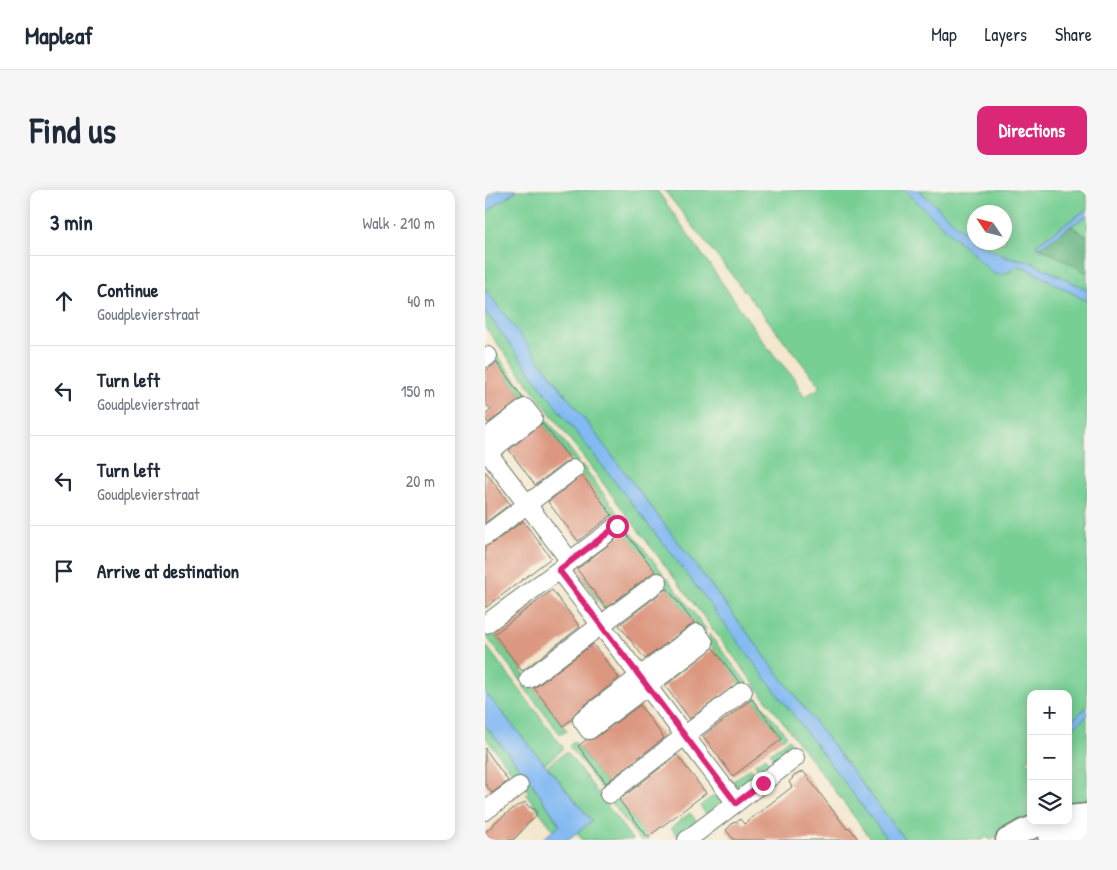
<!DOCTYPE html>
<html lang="en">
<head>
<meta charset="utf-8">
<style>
	body { margin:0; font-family:"Patrick Hand",sans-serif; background:#f6f6f7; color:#1f2937 }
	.controls { position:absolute; right:15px; bottom:15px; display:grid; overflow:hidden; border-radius:10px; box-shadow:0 2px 12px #0003 }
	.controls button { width:45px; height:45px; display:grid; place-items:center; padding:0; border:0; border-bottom:1px solid #e0e1e3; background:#fff; color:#1f2937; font:25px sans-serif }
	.compass { position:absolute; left:482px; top:15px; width:45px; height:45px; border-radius:50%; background:#fff; box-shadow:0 2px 12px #0003; rotate:305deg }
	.stop { position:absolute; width:15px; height:15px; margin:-11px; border:4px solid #db2777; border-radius:50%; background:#fff }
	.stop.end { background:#db2777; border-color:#fff; box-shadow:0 1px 5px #0008 }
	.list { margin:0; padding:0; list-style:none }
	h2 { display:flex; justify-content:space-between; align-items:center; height:65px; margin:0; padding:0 20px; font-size:21px }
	h2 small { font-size:16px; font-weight:400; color:#747a83 }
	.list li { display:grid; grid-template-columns:32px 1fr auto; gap:15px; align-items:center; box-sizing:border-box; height:90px; padding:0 20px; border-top:1px solid #e0e1e3 }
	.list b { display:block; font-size:19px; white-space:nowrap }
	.list p { margin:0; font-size:16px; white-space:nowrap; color:#747a83 }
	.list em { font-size:16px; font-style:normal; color:#747a83 }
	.icon { flex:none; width:28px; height:28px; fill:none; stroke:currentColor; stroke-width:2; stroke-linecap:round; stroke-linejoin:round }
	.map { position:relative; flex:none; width:602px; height:650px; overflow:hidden; border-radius:10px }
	header { display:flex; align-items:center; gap:30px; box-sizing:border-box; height:70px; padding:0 25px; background:#fff; border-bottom:1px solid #e0e1e3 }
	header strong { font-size:24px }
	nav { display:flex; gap:28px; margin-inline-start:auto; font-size:18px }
	.intro { display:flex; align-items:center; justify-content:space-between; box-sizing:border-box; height:120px; padding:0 30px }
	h1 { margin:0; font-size:35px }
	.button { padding:12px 22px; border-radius:10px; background:#db2777; color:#fff; font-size:18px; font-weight:700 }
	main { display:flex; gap:30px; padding:0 30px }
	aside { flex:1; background:#fff; border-radius:10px; box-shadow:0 2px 12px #0003 }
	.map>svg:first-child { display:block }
</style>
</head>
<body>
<header>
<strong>Mapleaf</strong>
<nav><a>Map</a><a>Layers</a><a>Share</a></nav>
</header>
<div class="intro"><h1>Find us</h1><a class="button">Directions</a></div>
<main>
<aside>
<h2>3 min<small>Walk · 210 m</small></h2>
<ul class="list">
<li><svg class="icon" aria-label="ahead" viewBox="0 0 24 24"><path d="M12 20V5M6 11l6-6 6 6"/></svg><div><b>Continue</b><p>Goudplevierstraat</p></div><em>40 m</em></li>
<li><svg class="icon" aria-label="left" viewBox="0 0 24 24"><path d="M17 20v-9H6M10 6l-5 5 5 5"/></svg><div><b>Turn left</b><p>Goudplevierstraat</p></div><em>150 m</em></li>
<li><svg class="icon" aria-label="left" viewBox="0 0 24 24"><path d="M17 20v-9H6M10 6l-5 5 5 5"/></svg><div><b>Turn left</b><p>Goudplevierstraat</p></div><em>20 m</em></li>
<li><svg class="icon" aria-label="arrive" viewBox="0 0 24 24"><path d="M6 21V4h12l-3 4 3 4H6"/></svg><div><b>Arrive at destination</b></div></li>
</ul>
</aside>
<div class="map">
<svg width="602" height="650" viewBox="0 0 602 650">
	<rect width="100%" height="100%" fill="#fbf7ec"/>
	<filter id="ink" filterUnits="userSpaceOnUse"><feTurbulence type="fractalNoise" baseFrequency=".02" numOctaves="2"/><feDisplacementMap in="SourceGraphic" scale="10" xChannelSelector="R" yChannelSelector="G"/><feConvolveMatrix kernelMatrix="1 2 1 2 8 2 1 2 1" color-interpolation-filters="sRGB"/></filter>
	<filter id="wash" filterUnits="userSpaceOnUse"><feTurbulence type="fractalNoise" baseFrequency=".0096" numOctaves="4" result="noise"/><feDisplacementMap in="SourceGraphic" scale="20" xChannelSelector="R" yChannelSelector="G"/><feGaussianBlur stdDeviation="1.12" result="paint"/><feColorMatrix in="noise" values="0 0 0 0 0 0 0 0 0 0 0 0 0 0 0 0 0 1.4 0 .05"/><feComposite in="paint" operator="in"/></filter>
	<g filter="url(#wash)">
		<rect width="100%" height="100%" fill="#f3e7ce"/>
		<!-- green -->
		<path fill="#78cf94" stroke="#4c8664" d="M32,0H172L283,158L309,188L319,207L336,197L179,0H419L509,84L523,83L529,78L537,76L602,111V517L583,534V504H546V568L541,572L544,574L546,572V631L506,650L501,647L497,650H420L0,99V23Z
			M434,0H602V19L552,54V56L594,77L602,83V100L544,71L529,68H523L491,53L520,52V22H490L489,51Z
			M602,25V47L586,36Z
			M0,121L66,210L192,371L403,650H387L386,649L0,137Z
			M11,164L51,215L47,219L7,167Z
			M53,220H55L94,271L90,275L49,222Z
			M95,276H98L135,326L131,331L92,279Z
			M139,333L178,383L175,388L135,336Z
			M91,378L121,418L120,420L89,379Z
			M181,389H183L221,439L217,444L177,391Z
			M3,437L42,488L37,492L0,445V439Z
			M224,444L263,494L259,499L224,453Z
			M0,454L78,557L77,560L60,574L0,502Z
			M44,491L82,541L77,544H75L38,496Z
			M266,501L302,546L297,549L263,503Z
			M602,526V621L583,623V542Z
			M0,535L42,587L35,593L0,547Z
			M304,549L310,557L291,571L285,563Z
			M89,551L126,600L119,602L84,556Z
			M81,562L83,563L148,650H97L92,642L107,631L62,576Z
			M280,567L286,575L276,583L270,574Z
			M265,578L271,587L257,597H251L247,592Z
			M44,589L75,636L69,641L41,604L44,602L38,594Z
			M128,602L164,650H155L123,608Z
			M233,602L236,607V612L222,625L215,616Z
			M205,623L212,632L193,646L186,638Z"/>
		<!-- forest -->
		<path fill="#62b27e" stroke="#407859" d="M586,36L602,47V83L555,57Z"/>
		<!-- water -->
		<path fill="#83b9f2" stroke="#517b93" d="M12,0H32L0,23V9Z
			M419,0H434L490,52L523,68H529L544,71L597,97L602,100V111L537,76C526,77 521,88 509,84Z
			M602,19V25L555,57L552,56V54Z
			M0,99L420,650H403L192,371L66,210L0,121Z
			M0,502L107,631L82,650H56L75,635L44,589L0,535Z
			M602,517V526L583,542V534Z"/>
		<g id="blocks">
			<!-- building -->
			<path fill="#dc9780" d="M12,173L38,208L3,233L0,229V225L6,220L0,213V181Z
				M57,233L85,269L50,295L24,260Z
				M0,281L25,314L0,333Z
				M97,285L127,325L93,351L63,312Z
				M38,331L66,368L0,418V356L6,354Z
				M140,342L170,381L121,418L92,379Z
				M182,398L209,433L160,469L134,435Z
				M67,400L95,437L37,481L9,444Z
				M108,454L134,488L91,522L87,529L78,536L49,498Z
				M228,458L254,492L205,529L180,496Z
				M267,509L297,549L248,586L218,546Z
				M155,515L179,548L121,593L93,556L101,550L110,548Z
				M0,558L23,591L7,603L0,594Z
				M192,565L221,603L163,647L134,610Z
				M318,581L362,639L364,637L374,650H249L241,640L250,631L251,632L255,629L259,634L307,597L304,592L308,588L307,587Z
				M40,612L44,617L51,620V627L42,634L35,643L28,650H0V642L9,635L8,634L33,615L34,616Z"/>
		</g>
	</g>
	<g filter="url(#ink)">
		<use href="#blocks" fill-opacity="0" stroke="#69786a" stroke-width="1"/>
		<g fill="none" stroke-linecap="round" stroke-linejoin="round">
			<defs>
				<path id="minor" d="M0,168L3,166
					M0,249L40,218L48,228L0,265
					M0,259L85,371L74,380L251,613
					M0,346L89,279
					M85,371L132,336
					M1,434L74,380
					M212,443L219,453L104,540L97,530Z
					M44,489L173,392
					M124,604L258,501
					M0,621L34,596
					M202,650L310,568"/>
				<path id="major" d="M583,627L602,625
					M522,650L538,641L564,631
					M565,650L578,646L602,641"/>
			</defs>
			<!-- minor casing -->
			<use href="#minor" stroke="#69786a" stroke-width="20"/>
			<!-- major casing -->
			<use href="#major" stroke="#69786a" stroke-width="25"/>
			<!-- minor -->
			<use href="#minor" stroke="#fff" stroke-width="18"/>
			<!-- major -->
			<use href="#major" stroke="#fff" stroke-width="22"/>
		</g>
	</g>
	<g fill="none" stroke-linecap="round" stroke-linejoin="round" filter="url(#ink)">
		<!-- route -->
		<path stroke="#db2777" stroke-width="6" d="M132,336L74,380L251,613L278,593"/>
	</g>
</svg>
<div class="controls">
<button>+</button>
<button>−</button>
<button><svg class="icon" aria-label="layers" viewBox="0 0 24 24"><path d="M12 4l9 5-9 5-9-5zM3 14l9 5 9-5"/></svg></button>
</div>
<svg class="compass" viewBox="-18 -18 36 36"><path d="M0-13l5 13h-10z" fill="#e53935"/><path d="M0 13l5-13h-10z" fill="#747a83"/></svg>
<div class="stop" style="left:132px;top:336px"></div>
<div class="stop end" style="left:278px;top:593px"></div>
</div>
</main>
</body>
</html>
